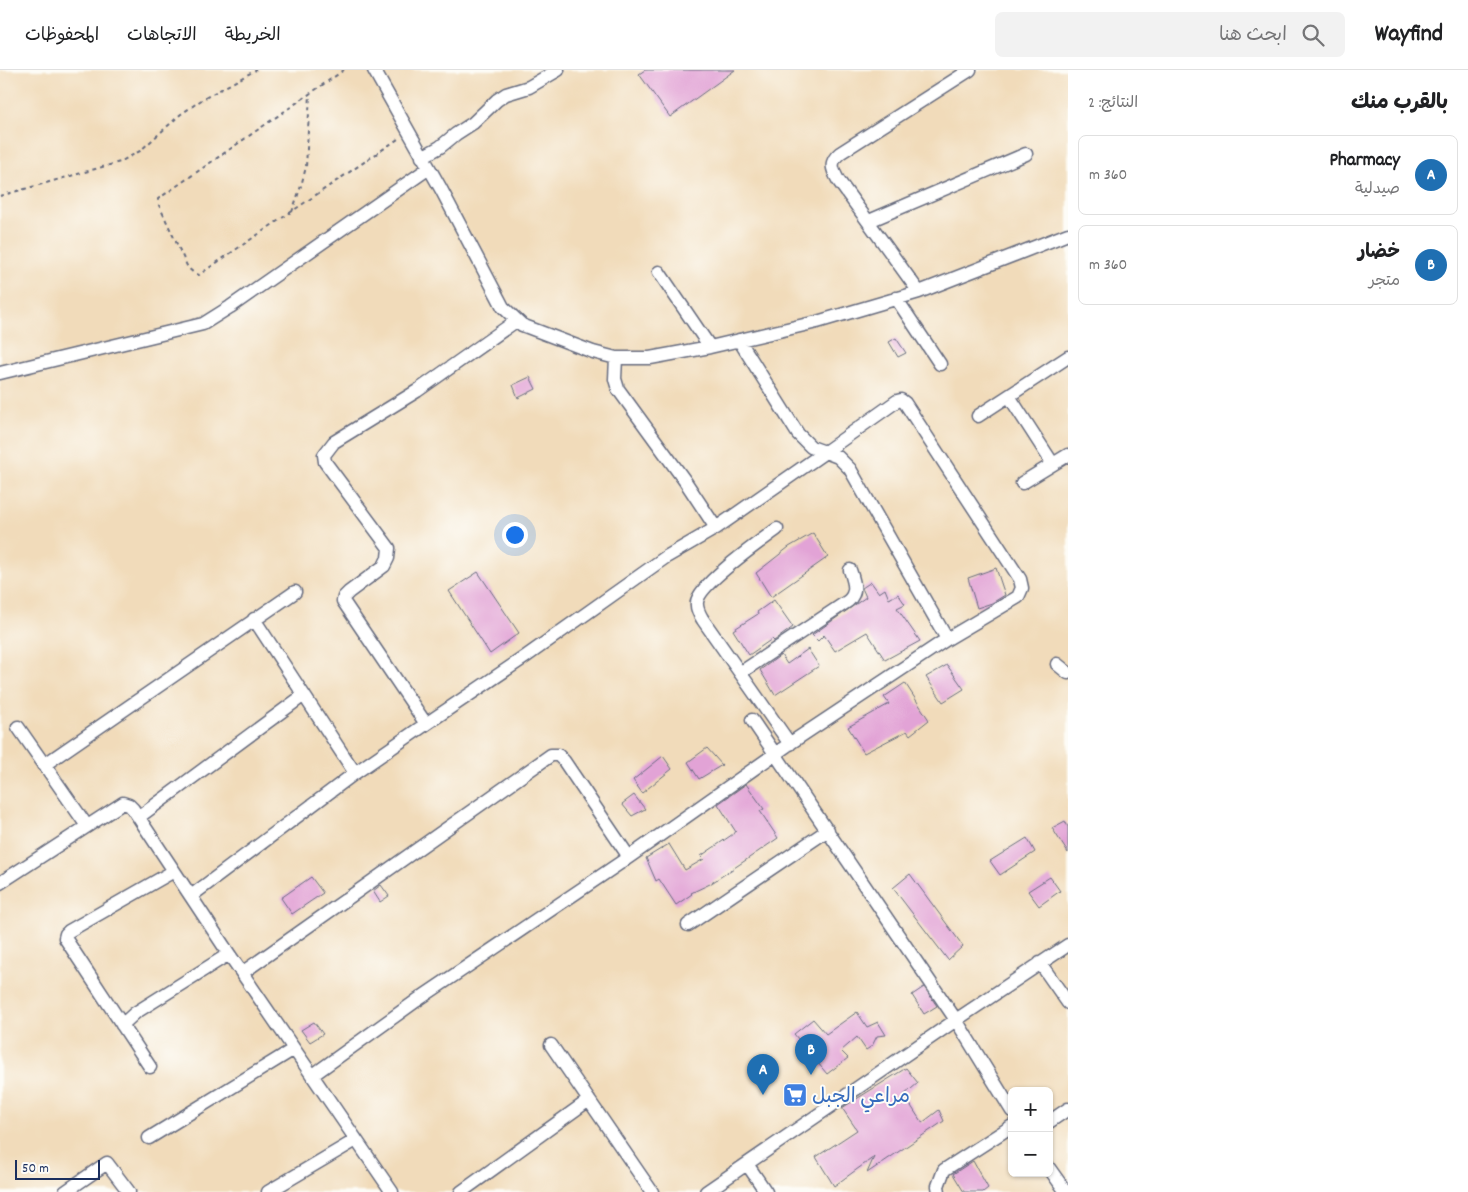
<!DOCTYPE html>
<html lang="ar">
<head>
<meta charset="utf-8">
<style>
	body { margin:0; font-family:Dekko,"Playpen Sans Arabic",sans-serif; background:#f2f2f2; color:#202124; direction:rtl }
	.controls { position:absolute; right:15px; bottom:15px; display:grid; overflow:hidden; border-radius:8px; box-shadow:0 1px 4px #0004 }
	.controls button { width:45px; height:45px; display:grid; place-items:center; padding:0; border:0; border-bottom:1px solid #e0e0e0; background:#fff; color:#202124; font:25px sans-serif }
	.scale { position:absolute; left:15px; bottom:12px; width:85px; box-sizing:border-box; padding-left:5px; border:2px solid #1b2f5e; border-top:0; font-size:14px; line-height:18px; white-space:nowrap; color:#1b2f5e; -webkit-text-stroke:4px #fdfcf7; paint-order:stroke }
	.you { position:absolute; left:514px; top:464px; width:18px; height:18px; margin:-12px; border:4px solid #fff; border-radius:50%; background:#1a73e8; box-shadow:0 0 0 8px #1a73e833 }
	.badge { display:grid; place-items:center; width:32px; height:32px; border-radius:50%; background:#1f6fb2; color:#fff; font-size:16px; font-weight:700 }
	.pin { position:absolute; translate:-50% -41px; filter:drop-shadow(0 1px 2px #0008) }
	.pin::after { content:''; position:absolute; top:26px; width:18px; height:15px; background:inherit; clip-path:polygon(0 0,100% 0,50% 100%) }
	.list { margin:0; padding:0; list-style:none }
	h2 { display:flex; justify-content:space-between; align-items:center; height:65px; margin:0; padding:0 20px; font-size:21px }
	h2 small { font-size:16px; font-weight:400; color:#757577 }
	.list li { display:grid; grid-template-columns:32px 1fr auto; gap:15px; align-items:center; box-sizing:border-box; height:80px; margin:0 10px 10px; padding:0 10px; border:1px solid #e0e0e0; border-radius:8px }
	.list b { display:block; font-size:19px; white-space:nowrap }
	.list p { margin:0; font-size:16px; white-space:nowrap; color:#757577 }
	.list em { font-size:16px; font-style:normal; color:#757577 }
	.icon { flex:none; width:28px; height:28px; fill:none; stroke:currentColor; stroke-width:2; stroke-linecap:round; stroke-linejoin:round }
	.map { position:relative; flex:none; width:1068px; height:1122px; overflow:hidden; direction:ltr }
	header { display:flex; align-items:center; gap:30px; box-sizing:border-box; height:70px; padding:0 25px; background:#fff; border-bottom:1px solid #e0e0e0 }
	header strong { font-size:24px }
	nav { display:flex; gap:28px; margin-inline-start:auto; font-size:18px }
	.search { width:350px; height:45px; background:#f2f2f2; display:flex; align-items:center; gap:12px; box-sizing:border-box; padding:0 18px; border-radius:8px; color:#757577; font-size:19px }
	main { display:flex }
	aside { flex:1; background:#fff }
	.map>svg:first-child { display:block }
</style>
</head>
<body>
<header>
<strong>Wayfind</strong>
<div class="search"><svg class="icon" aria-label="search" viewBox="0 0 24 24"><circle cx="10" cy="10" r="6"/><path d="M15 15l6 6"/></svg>ابحث هنا</div>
<nav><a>الخريطة</a><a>الاتجاهات</a><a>المحفوظات</a></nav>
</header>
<main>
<aside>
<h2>بالقرب منك<small>النتائج: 2</small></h2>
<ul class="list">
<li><span class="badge">A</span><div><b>Pharmacy</b><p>صيدلية</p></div><em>360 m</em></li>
<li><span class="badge">B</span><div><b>خضار</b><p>متجر</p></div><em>360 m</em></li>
</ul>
</aside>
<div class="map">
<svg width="1068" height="1122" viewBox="0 0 1068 1122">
	<rect width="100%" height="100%" fill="#fdfcf7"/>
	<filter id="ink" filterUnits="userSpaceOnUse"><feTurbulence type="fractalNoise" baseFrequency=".02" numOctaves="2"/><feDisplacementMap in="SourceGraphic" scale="10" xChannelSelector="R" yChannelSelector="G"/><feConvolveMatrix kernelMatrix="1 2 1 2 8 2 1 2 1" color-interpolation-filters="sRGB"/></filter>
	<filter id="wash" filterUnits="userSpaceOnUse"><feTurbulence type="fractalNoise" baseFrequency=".0096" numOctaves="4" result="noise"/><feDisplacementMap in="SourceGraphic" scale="20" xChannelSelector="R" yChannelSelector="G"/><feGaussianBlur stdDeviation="1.12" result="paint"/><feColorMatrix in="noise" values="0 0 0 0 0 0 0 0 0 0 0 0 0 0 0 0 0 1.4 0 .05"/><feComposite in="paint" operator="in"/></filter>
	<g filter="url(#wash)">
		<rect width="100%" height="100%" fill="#f1dbba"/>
		<g id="blocks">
			<!-- building -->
			<path fill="#e2a3d6" d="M645,0H735L670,47L639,4Z
				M896,268L906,283L898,287L889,272Z
				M530,307L536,319L518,328L513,315Z
				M813,463L828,487L771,527L756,503L789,477Z
				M996,498L1005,525L992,533L977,538L968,508Z
				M478,502L519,563L490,584L449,521Z
				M871,512L879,523L885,519L889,529L898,524L905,534L897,538L920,571L885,590L867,562L835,581L824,565L818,571L812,565L866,527L862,518Z
				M774,530L793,557L774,571L772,569L749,585L733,560L758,544L757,542Z
				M808,579L819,596L775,625L760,600L781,585L787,594Z
				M947,595L964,619L943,632L926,607Z
				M905,613L929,650L910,665L907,661L864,683L848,657L889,634L884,627Z
				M707,678L722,695L699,709L688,692Z
				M663,686L672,699L642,723L633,710Z
				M746,714L764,739L760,741L778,768L746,790L710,814L691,823L692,824L676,835L659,809L656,811L646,788L669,774L685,800L704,789L701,786L736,762L718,734Z
				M634,725L645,739L632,746L622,734Z
				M1065,751L1068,757V783L1052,758Z
				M1027,768L1035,782L1000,805L990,791Z
				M910,804L963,876L948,890L893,818Z
				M311,807L323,823L292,844L281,828Z
				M1050,807L1060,821L1039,836L1028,821Z
				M381,815L389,826L380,832L373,821Z
				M924,917L937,936L924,944L912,925Z
				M857,942L867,957L878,952L886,965L877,966L872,976L866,980L857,967L841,981L848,988L827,1004L794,964L813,949L826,964Z
				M314,952L323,964L310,972L301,960Z
				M906,998L918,1013L904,1025L922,1053L939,1040L944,1051L867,1103L874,1087L834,1116L816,1087L857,1060L842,1038Z
				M973,1091L988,1118L983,1122H964L953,1104Z"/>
		</g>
	</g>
	<g filter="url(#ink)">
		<use href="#blocks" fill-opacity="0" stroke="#666b7e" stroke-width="1"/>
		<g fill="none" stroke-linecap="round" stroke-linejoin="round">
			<defs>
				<path id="minor" d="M374,0L441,119L503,237L522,255L593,282L616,288H650L710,277L817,252L919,222L1068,164
					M422,87L440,77L456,64L473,53L497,30L506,24L529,17L558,0
					M869,151L1026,84
					M659,202L710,277
					M919,222L838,110C832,99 829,92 840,83L970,0
					M896,228L940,294
					M616,288L615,309L618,319L685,411L716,458
					M0,303L203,254L230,237L429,98
					M1009,326L1053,394
					M978,346L1068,287
					M1022,413L1068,385
					M777,459C761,471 699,514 697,532C696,539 700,545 703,550L790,674
					M254,549L355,703
					M1057,594L1068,603
					M740,603L848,531C858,522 854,512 850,500
					M752,650L956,950L1012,1041
					M426,654L525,587L666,487L716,458L825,382L838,387L850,399L947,569
					M18,657L87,756
					M44,695L295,522
					M139,747L304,625
					M0,813L123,733L129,735L133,739L229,884L392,1122
					M191,826L355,703L426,654L343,531L344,527L349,522L384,496L388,488L389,478L325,392L324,385L334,372L417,321L516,251
					M688,855L828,760
					M1040,893L1068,933
					M242,903L551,685H558L564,691L629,787
					M122,955L135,943L229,884
					M551,975L652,1122
					M150,997L65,868L66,864L69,861L174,801
					M313,1005L416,931L629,787L792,672L947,569L1018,527L1022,518L1020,509L905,333L901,330L897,331L825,382L811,377L798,364L739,270
					M1049,1052L1068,1039
					M149,1068L294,979
					M747,1094L766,1122
					M1049,1098L1066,1122
					M65,1122L107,1093L129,1122
					M268,1122L356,1070
					M461,1122L589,1030
					M706,1122L956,950L1068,875
					M939,1122L938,1116L944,1100L1012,1056"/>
			</defs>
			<!-- minor casing -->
			<use href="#minor" stroke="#666b7e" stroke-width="15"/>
			<!-- path -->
			<path stroke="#666b7e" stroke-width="2" stroke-dasharray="4 4" stroke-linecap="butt" d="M344,0L158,129V133L188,198L194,203L199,205L203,202L398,69
				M0,126L120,92L140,81L181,44L203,29L256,0
				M292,142L301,116L306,97L310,24"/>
			<!-- minor -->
			<use href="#minor" stroke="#fff" stroke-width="12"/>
		</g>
	</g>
	<!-- icons -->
	<defs>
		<symbol id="supermarket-square" viewBox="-11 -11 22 22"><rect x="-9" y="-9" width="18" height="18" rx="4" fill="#3f7fe0" stroke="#fdfcf7"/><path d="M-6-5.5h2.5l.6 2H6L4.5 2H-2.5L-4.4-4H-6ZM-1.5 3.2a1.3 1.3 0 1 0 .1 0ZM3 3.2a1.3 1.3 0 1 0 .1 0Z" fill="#fff"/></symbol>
	</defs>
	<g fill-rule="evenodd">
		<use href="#supermarket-square" x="781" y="1011" width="28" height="28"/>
	</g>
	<g text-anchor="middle" stroke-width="4" stroke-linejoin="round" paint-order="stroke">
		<!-- shop labels -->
		<g font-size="20" fill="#366cbe" stroke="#fdfcf7" text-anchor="start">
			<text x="812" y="1032">مراعي الجبل</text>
		</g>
	</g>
</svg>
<div class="controls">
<button>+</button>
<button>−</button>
</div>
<div class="scale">50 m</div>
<div class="you"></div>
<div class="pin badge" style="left:763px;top:1025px">A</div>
<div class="pin badge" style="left:811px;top:1005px">B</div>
</div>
</main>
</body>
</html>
